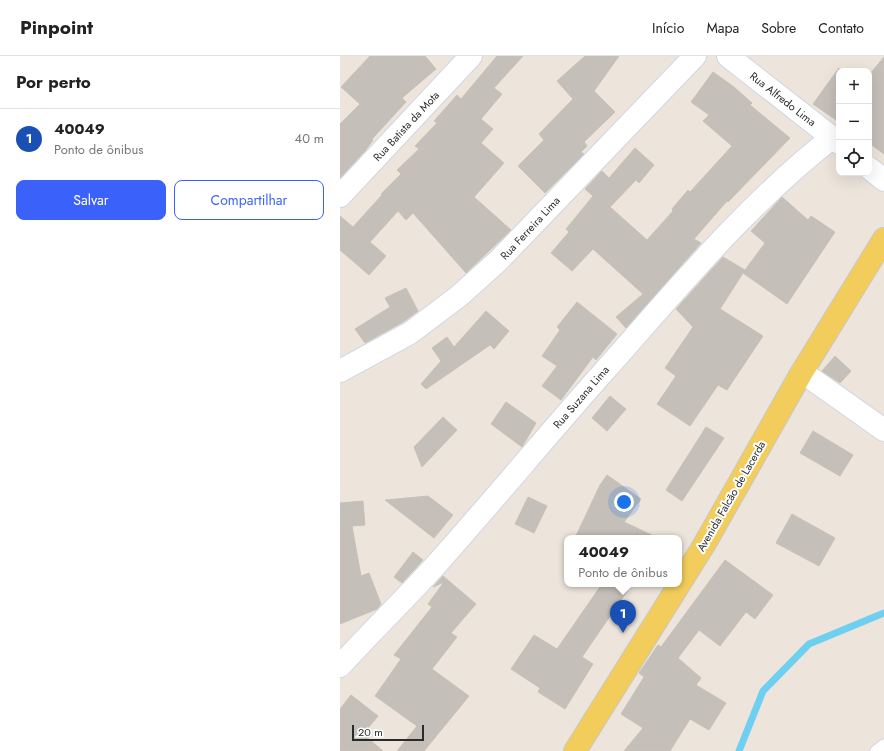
<!DOCTYPE html>
<html lang="pt">
<head>
<meta charset="utf-8">
<style>
	body { margin:0; font-family:Jost,sans-serif; background:#f6f6f6; color:#222 }
	.controls { position:absolute; right:12px; top:12px; display:grid; overflow:hidden; border-radius:8px; box-shadow:0 4px 16px #0002 }
	.controls button { width:36px; height:36px; display:grid; place-items:center; padding:0; border:0; border-bottom:1px solid #e0e0e0; background:#fff; color:#222; font:20px sans-serif }
	.scale { position:absolute; left:12px; bottom:10px; width:72px; box-sizing:border-box; padding-left:4px; border:2px solid #2a2a2a; border-top:0; font-size:11px; line-height:14px; white-space:nowrap; color:#2a2a2a; -webkit-text-stroke:3px #fff; paint-order:stroke }
	.you { position:absolute; left:284px; top:446px; width:14px; height:14px; margin:-10px; border:3px solid #fff; border-radius:50%; background:#1a73e8; box-shadow:0 0 0 6px #1a73e833 }
	.badge { display:grid; place-items:center; width:26px; height:26px; border-radius:50%; background:#3b61fb; color:#fff; font-size:13px; font-weight:700 }
	.pin { position:absolute; translate:-50% -33px; filter:drop-shadow(0 1px 2px #0008) }
	.pin::after { content:''; position:absolute; top:21px; width:14px; height:12px; background:inherit; clip-path:polygon(0 0,100% 0,50% 100%) }
	.popup { position:absolute; left:224px; top:479px; width:118px; height:52px; box-sizing:border-box; display:grid; place-content:center; border-radius:8px; background:#fff; filter:drop-shadow(0 1px 3px #0005); font-size:13px; white-space:nowrap; color:#767676 }
	.popup b { font-size:15px; color:#222 }
	.popup::after { content:''; position:absolute; left:50%; top:100%; margin-left:-8px; border:8px solid transparent; border-top-color:#fff }
	.list { margin:0; padding:0; list-style:none }
	h2 { display:flex; justify-content:space-between; align-items:center; height:52px; margin:0; padding:0 16px; font-size:17px }
	h2 small { font-size:13px; font-weight:400; color:#767676 }
	.list li { display:grid; grid-template-columns:26px 1fr auto; gap:12px; align-items:center; box-sizing:border-box; height:60px; padding:0 16px; border-top:1px solid #e0e0e0 }
	.list b { display:block; font-size:15px; white-space:nowrap }
	.list p { margin:0; font-size:13px; white-space:nowrap; color:#767676 }
	.list em { font-size:13px; font-style:normal; color:#767676 }
	.actions { display:flex; gap:8px; padding:12px 16px }
	.actions a { flex:1; padding:9px 0; border:1px solid #3b61fb; border-radius:8px; text-align:center; font-size:14px; color:#3b61fb }
	.actions .main { background:#3b61fb; color:#fff }
	.icon { flex:none; width:22px; height:22px; fill:none; stroke:currentColor; stroke-width:2; stroke-linecap:round; stroke-linejoin:round }
	.map { position:relative; flex:none; width:544px; height:695px; overflow:hidden }
	header { display:flex; align-items:center; gap:24px; box-sizing:border-box; height:56px; padding:0 20px; background:#fff; border-bottom:1px solid #e0e0e0 }
	header strong { font-size:19px }
	nav { display:flex; gap:22px; margin-inline-start:auto; font-size:14px }
	main { display:flex }
	aside { flex:1; background:#fff }
	.map>svg:first-child { display:block }
</style>
</head>
<body>
<header>
<strong>Pinpoint</strong>
<nav><a>Início</a><a>Mapa</a><a>Sobre</a><a>Contato</a></nav>
</header>
<main>
<aside>
<h2>Por perto<small></small></h2>
<ul class="list">
<li><span class="badge" style="background:#1a4fb4">1</span><div><b>40049</b><p>Ponto de ônibus</p></div><em>40 m</em></li>
</ul>
<div class="actions"><a class="main">Salvar</a><a>Compartilhar</a></div>
</aside>
<div class="map">
<svg width="544" height="695" viewBox="0 0 544 695">
	<rect width="100%" height="100%" fill="#ede5dc"/>
	<g fill="none" stroke-linecap="round" stroke-linejoin="round">
		<!-- stream -->
		<path stroke="#6ecff0" stroke-width="7" d="M399,695L423,635L469,588L544,557"/>
	</g>
	<!-- building -->
	<path fill="#c5bfb9" stroke="#c8c1b6" d="M30,0H85L96,13L62,42L66,46L32,83L33,84L25,95L0,122V68L20,48L1,31Z
		M157,0H183L154,32L162,38L141,63L153,73L141,87L164,107L134,141L171,174L126,217L73,157L66,164L58,155L30,186L46,200L29,219L0,194V160L13,171L42,139L41,138L61,118L57,114L79,93L75,90L97,67L94,65L117,39L121,43Z
		M245,0H279L254,35L275,56L244,86L247,90L241,96L244,98L205,137L178,110L204,84L199,78L233,43L217,25Z
		M544,1V98L529,87V19Z
		M499,12V66L473,48Z
		M373,16L394,31L412,47L410,49L450,82L388,146L387,145L354,183L361,187L286,272L276,261L303,238L253,193L232,215L211,197L229,176L226,173L253,140L245,133L262,115L269,122L295,92L314,109L299,127L296,124L270,151L307,184L333,155L332,153L348,134L350,136L392,90L363,65L369,59L351,46Z
		M442,141L468,164L471,160L495,176L447,248L403,217L380,253L423,280L387,334L378,329L350,370L317,348L336,320L325,312L353,271L336,253L383,201L405,214L425,187L411,175Z
		M66,232L78,255L63,266L25,287L15,273L50,251L45,242Z
		M237,246L277,278L256,304L253,301L221,344L202,330L217,310L202,300L220,274L217,271Z
		M146,255L169,275L154,293L150,289L86,333L81,328L101,305L92,292L107,281L114,291Z
		M495,300L511,315L500,327L482,315Z
		M270,340L286,353L267,375L252,362Z
		M166,346L196,367L182,391L151,368Z
		M103,361L117,374L82,411L74,391Z
		M366,371L384,382L342,445L326,434Z
		M473,375L513,399L500,420L460,397Z
		M267,419L301,443L284,466L318,482H235L260,429Z
		M88,440L113,459L94,482L45,444Z
		M188,441L207,450L194,477L175,468Z
		M23,445L25,469L12,470L21,520L29,517L41,548L37,553L0,568V447Z
		M452,458L495,482L479,510L436,487Z
		M73,496L83,504L62,527L54,521Z
		M385,504L433,539L415,563L406,556L380,590L359,574L338,602L361,622L356,629L386,647L369,674L350,663L330,695H284L303,672L281,658L304,621L299,617L318,589L321,591Z
		M103,520L136,548L111,577L117,581L92,613L129,640L84,695H57L77,670L35,640L61,603L54,599L92,551L88,548L104,526L93,531Z
		M262,528H292L242,601L253,608L225,653L198,636L200,632L171,613L194,579L217,593Z
		M11,639L38,660L23,678L43,695H0V653Z"/>
	<g fill="none" stroke-linecap="round" stroke-linejoin="round">
		<defs>
			<path id="service" d="M536,695L544,689"/>
			<path id="minor" d="M388,0L499,87
				M529,112L544,124
				M0,140L131,0
				M0,315L70,277L119,240L158,205L355,0
				M462,316L544,374
				M0,610C31,576 64,544 95,510C153,445 209,377 267,312C339,231 407,148 493,81"/>
			<path id="primary" d="M235,695L364,489L462,316L544,183"/>
		</defs>
		<!-- service casing -->
		<use href="#service" stroke="#d1d5e3" stroke-width="13"/>
		<!-- minor casing -->
		<use href="#minor" stroke="#d1d5e3" stroke-width="24"/>
		<!-- primary casing -->
		<use href="#primary" stroke="#c8c8c8" stroke-width="24"/>
		<!-- service -->
		<use href="#service" stroke="#fff" stroke-width="11"/>
		<!-- minor -->
		<use href="#minor" stroke="#fff" stroke-width="22"/>
		<!-- primary -->
		<use href="#primary" stroke="#f2cd5c" stroke-width="22"/>
	</g>
	<g text-anchor="middle" stroke-width="4" stroke-linejoin="round" paint-order="stroke">
		<!-- street labels -->
		<g font-size="11" fill="#2a2a2a" stroke="#fff">
			<text transform="translate(443 43) rotate(38)" y="4">Rua Alfredo Lima</text>
			<text transform="translate(66 70) rotate(-47)" y="4">Rua Batista da Mota</text>
			<text transform="translate(190 172) rotate(-47)" y="4">Rua Ferreira Lima</text>
			<text transform="translate(241 341) rotate(-49)" y="4">Rua Suzana Lima</text>
			<text transform="translate(391 440) rotate(-60)" y="4">Avenida Falcão de Lacerda</text>
		</g>
	</g>
</svg>
<div class="controls">
<button>+</button>
<button>−</button>
<button><svg class="icon" aria-label="locate" viewBox="0 0 24 24"><circle cx="12" cy="12" r="6"/><path d="M12 2v4M12 18v4M2 12h4M18 12h4"/></svg></button>
</div>
<div class="scale">20 m</div>
<div class="you"></div>
<div class="pin badge" style="left:283px;top:577px;background:#1a4fb4">1</div>
<div class="popup"><b>40049</b>Ponto de ônibus</div>
</div>
</main>
</body>
</html>
